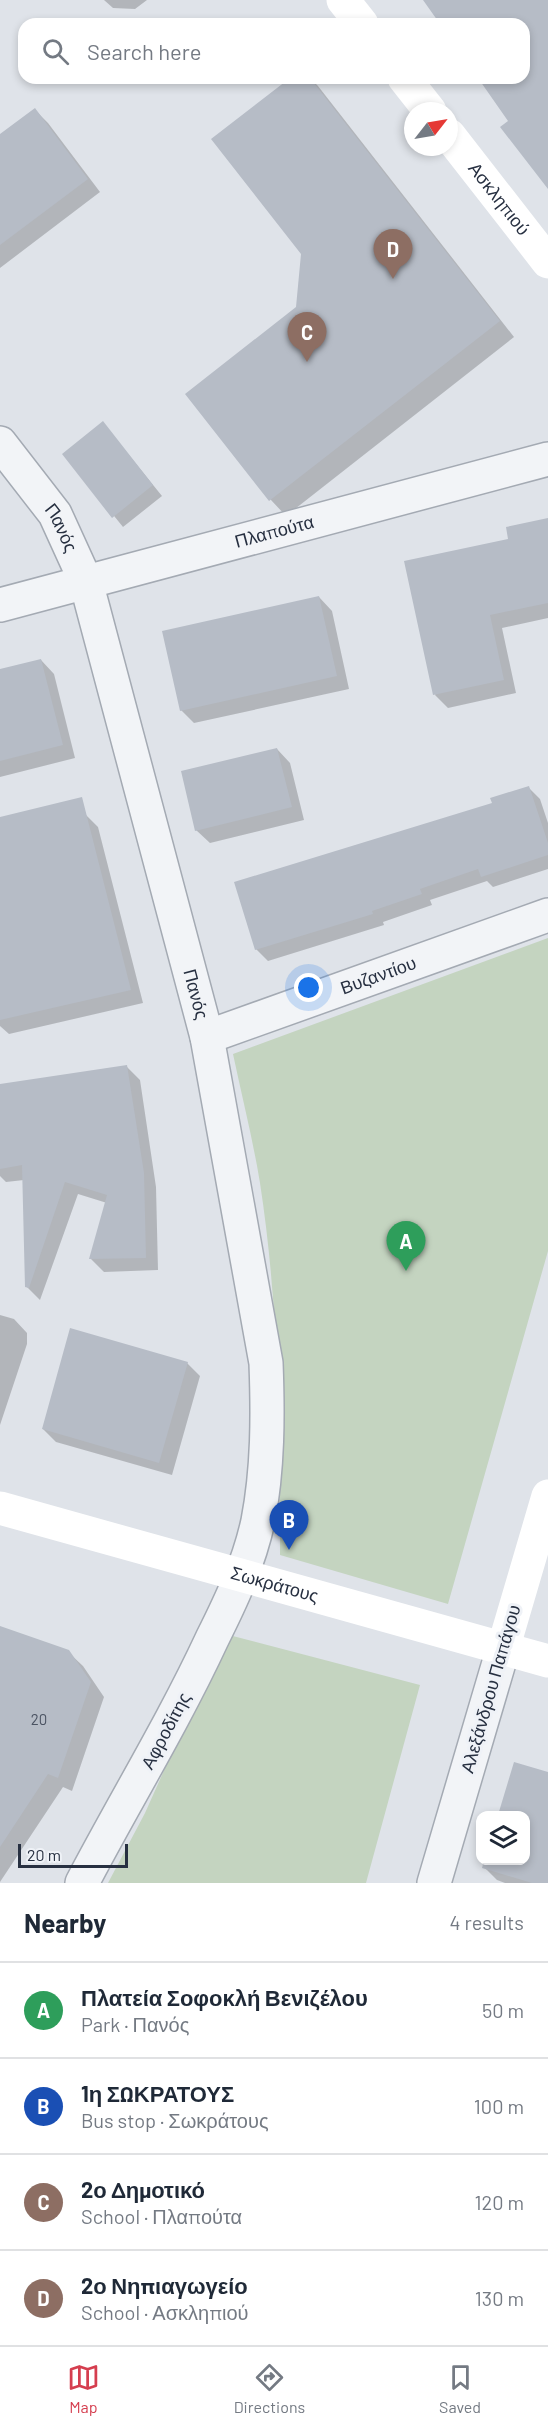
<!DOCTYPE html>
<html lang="en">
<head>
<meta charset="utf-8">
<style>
	body { margin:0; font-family:Barlow,sans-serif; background:#f6f6f7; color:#1f2937 }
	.controls { position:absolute; right:18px; bottom:18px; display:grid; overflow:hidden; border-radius:12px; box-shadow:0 3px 9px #0003 }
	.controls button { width:54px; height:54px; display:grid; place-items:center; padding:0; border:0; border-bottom:2px solid #e0e1e3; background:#fff; color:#1f2937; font:30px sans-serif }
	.compass { position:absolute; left:404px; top:102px; width:54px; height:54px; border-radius:50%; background:#fff; box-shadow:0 3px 9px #0003; rotate:59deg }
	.scale { position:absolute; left:18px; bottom:15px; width:110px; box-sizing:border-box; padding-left:6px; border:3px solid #273041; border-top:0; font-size:16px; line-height:21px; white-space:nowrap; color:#273041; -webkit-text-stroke:4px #eff2f7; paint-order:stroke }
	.you { position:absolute; left:309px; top:988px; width:21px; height:21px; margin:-15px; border:4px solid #fff; border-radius:50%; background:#1a73e8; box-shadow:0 0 0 9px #1a73e833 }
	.badge { display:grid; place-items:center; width:39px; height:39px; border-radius:50%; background:#d53e4f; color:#fff; font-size:20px; font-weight:700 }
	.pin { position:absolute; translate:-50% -50px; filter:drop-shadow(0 2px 3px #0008) }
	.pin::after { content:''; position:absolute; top:32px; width:21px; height:18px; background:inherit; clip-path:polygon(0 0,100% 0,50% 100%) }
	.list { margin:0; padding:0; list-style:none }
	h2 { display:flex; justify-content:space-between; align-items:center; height:78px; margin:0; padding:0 24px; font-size:26px }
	h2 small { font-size:20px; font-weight:400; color:#747a83 }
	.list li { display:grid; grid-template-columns:39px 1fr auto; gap:18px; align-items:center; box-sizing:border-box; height:96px; padding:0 24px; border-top:2px solid #e0e1e3 }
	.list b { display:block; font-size:22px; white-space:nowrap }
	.list p { margin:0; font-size:20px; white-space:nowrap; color:#747a83 }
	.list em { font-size:20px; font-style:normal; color:#747a83 }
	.icon { flex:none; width:33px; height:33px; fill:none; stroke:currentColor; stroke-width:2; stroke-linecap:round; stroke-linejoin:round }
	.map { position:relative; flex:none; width:548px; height:1883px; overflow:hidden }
	.search { position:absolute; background:#fff; box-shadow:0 3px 9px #0003; left:18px; right:18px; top:18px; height:66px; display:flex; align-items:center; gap:15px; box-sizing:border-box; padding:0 21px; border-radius:18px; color:#747a83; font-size:22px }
	.sheet { height:462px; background:#fff }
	nav { display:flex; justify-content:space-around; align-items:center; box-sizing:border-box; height:84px; border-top:2px solid #e0e1e3; background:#fff; font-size:16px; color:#747a83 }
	nav a { display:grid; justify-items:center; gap:3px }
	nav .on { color:#d53e4f }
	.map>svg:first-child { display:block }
</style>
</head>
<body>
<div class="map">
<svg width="548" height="1883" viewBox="0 0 548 1883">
	<rect width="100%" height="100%" fill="#dfe3e9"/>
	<!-- green -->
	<path fill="#c4d4c0" d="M548,938V1251L448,1604L280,1555C280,1431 279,1306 260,1183C253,1140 242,1097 233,1054Z
		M225,1634L420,1685L366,1883H108L145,1813Z"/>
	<!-- shadow -->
	<path fill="#0003" d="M104,0H147L135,9L113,8Z
		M292,78H310L318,86L514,337L286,516L271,500L187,394L298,308L303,253Z
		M35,110L48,123L100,192L0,268V136Z
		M103,423L162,496L123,527L64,454Z
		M548,519V618L502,628L516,693L448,708L435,695L510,540Z
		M319,597L332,611L349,689L194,723L181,710Z
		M41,660L54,674L75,758L0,777V671Z
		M277,749L290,763L304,820L210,843L196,830Z
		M529,788L540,799L548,823V869L493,887L487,881L430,900L432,905L383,922L384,925L268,961L256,949L494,804Z
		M85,814L98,827L143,1003L9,1034L0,1026V859Z
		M127,1067L140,1080L156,1187L158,1270L104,1272L91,1259L107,1203L78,1194L40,1300L27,1287L24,1180L6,1182L0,1176V1085Z
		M0,1315L14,1319L27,1333V1344L0,1425Z
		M187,1363L200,1376L172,1475L56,1442L43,1429Z
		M0,1628L68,1652L83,1666L104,1697L72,1791L63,1787L0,1882Z
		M515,1764L548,1774V1883H505L497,1880L484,1867L526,1860V1816H499Z"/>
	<!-- building -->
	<path fill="#b6bcc6" d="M423,0H548V189L500,127L508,121L478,78H524V24H440Z
		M290,78H310L500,321L269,501L185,394L296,307L301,254L211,139Z
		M35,108L88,179L0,245V134Z
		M103,421L153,485L112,518L62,454Z
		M548,518V603L490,615L504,680L433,695L404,561L508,539L506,527Z
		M319,596L337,676L180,711L162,631Z
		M41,659L63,745L0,761V669Z
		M277,748L292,807L195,831L181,771Z
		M529,786L548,843V855L481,877L478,869L420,889L422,894L372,911L373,914L255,950L234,882L492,803L490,798Z
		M82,797L131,990L0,1020V817Z
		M127,1065L144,1173L146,1258L89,1259L107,1195L65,1182L29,1288L25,1287L22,1165L0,1169V1084Z
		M70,1328L188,1362L159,1463L42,1429Z
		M0,1626L69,1650L91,1682L58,1778L48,1774L0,1847Z
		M514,1762L548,1772V1883H532L482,1868L484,1860H525V1815H498Z"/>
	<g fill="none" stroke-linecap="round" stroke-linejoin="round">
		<defs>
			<g id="street">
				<path id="s1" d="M0,443L55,514L86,582L207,1037L266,1363C268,1415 268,1469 258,1521C249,1563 231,1601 212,1639C173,1723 125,1801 82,1883"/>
				<path id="s2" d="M0,605L548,459"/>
				<path id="s3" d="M207,1037L548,915"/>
				<path d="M434,1883L503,1649"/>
			</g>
		</defs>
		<!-- street casing -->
		<use href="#street" stroke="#a4aab3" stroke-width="36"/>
		<!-- street -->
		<use href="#street" stroke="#f2f4f7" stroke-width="33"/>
		<!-- secondary -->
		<g stroke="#fff" stroke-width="33">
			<path d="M343,0L362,24"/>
			<path d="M404,78L430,111"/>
			<path id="s4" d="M449,135L548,262"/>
			<path id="s5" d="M0,1508L548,1661"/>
			<path d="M503,1649L548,1496"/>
		</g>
	</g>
	<g text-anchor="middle" stroke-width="6" stroke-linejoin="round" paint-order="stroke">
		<!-- number labels -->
		<g font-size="15" fill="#4b5362">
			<text x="39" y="1725">20</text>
		</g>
		<!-- street labels -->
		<g font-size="18" fill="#273041" stroke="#eff2f7">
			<text dy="6" stroke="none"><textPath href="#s4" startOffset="81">Ασκληπιού</textPath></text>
			<text dy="6" stroke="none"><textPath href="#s1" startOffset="105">Πανός</textPath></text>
			<text dy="6" stroke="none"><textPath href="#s2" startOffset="284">Πλαπούτα</textPath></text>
			<text dy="6" stroke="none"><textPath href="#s3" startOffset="182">Βυζαντίου</textPath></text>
			<text dy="6" stroke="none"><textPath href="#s1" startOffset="591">Πανός</textPath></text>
			<text dy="6" stroke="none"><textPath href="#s5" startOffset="285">Σωκράτους</textPath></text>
			<text transform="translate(491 1689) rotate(-74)" y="6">Αλεξάνδρου Παπάγου</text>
			<text transform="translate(166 1731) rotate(-62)" y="6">Αφροδίτης</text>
		</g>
	</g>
</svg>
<div class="controls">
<button><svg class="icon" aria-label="layers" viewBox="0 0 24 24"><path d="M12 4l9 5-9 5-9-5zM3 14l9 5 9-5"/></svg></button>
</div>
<svg class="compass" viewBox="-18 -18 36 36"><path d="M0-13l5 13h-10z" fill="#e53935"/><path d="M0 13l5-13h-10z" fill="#747a83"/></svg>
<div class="scale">20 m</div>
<div class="you"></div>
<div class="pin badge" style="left:406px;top:1271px;background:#2e9e5b">A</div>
<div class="pin badge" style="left:289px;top:1550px;background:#1a4fb4">B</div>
<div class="pin badge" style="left:307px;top:362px;background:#8d6e63">C</div>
<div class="pin badge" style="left:393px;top:279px;background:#8d6e63">D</div>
<div class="search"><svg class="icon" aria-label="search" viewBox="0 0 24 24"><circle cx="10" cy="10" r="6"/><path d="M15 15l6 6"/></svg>Search here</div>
</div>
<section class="sheet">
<h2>Nearby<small>4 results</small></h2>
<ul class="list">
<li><span class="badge" style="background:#2e9e5b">A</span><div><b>Πλατεία Σοφοκλή Βενιζέλου</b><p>Park · Πανός</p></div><em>50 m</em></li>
<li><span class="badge" style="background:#1a4fb4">B</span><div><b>1η ΣΩΚΡΑΤΟΥΣ</b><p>Bus stop · Σωκράτους</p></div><em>100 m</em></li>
<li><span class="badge" style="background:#8d6e63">C</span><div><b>2ο Δημοτικό</b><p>School · Πλαπούτα</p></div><em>120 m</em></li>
<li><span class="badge" style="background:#8d6e63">D</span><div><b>2ο Νηπιαγωγείο</b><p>School · Ασκληπιού</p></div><em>130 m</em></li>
</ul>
</section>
<nav>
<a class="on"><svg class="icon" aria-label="map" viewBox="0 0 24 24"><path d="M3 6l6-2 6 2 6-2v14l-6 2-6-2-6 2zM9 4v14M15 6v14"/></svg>Map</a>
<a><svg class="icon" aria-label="directions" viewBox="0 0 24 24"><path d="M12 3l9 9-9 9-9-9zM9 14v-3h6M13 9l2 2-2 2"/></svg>Directions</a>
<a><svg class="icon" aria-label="saved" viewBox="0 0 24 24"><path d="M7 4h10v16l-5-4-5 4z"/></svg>Saved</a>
</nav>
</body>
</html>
